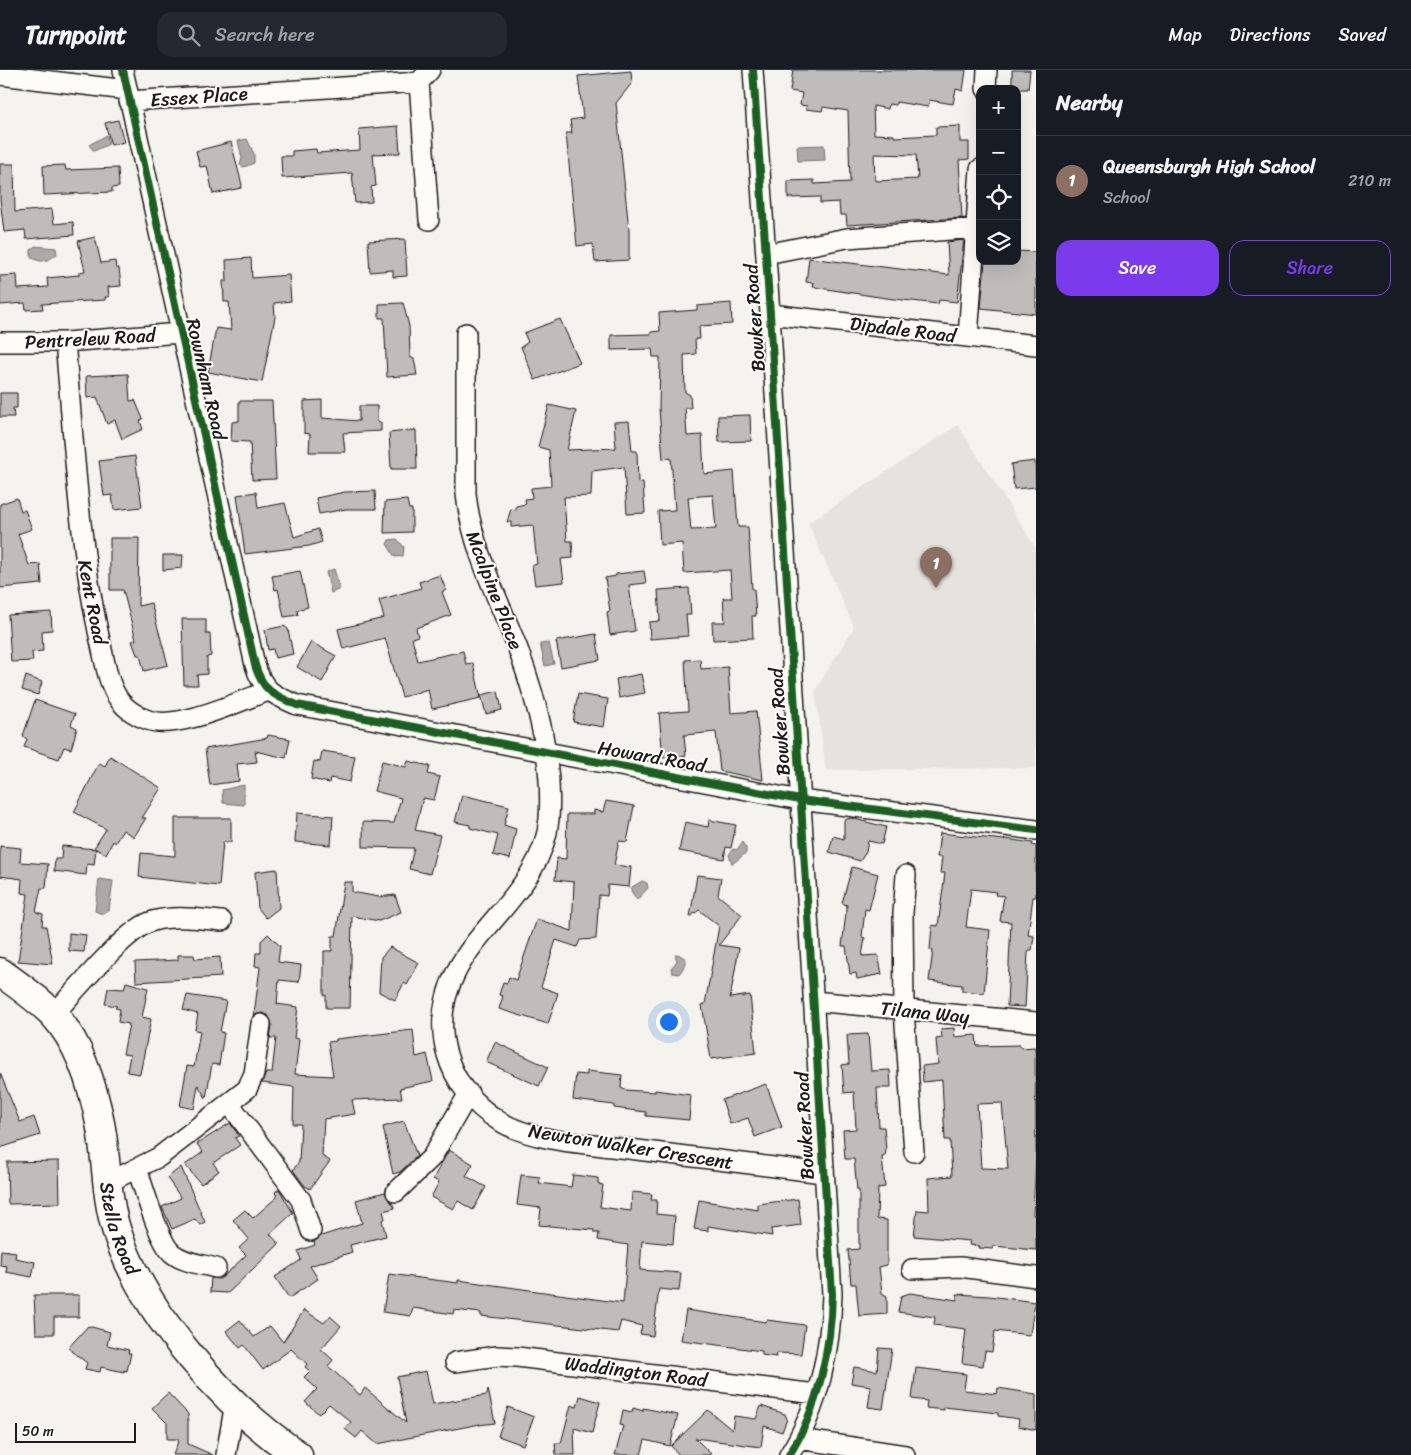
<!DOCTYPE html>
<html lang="en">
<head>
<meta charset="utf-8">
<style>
	body { margin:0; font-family:Sriracha,sans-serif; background:#242831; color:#f1f3f6 }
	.controls { position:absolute; right:15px; top:15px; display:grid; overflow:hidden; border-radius:10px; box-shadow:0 5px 20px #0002 }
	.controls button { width:45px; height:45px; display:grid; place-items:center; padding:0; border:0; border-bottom:1px solid #363941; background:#171b24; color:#f1f3f6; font:25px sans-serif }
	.scale { position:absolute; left:15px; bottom:12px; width:121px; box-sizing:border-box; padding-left:5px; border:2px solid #1c1c1c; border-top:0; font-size:14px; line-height:18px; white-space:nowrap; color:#1c1c1c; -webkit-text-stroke:4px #fdfcf7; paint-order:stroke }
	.you { position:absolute; left:668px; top:951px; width:18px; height:18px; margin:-12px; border:4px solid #fff; border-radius:50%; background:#1a73e8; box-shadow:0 0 0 8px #1a73e833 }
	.badge { display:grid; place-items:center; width:32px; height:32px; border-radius:50%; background:#7c3aed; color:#fff; font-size:16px; font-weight:700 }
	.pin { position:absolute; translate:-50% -41px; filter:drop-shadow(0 1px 2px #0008) }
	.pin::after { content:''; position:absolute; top:26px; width:18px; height:15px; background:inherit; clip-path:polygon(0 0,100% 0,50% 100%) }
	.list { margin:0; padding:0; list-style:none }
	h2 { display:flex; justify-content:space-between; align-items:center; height:65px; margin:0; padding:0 20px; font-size:21px }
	h2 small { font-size:16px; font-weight:400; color:#9ea1a6 }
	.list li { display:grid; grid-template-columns:32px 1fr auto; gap:15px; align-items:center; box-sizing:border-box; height:90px; padding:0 20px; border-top:1px solid #363941 }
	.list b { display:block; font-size:19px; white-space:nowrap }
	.list p { margin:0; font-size:16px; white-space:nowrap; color:#9ea1a6 }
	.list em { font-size:16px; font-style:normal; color:#9ea1a6 }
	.actions { display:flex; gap:10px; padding:15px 20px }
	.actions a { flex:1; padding:11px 0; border:1px solid #7c3aed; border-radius:15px; text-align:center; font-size:18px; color:#7c3aed }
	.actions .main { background:#7c3aed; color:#fff }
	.icon { flex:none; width:28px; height:28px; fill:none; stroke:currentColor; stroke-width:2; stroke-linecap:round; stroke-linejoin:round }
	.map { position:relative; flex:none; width:1036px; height:1385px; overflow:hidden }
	header { display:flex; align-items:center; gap:30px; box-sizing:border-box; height:70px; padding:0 25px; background:#171b24; border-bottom:1px solid #363941 }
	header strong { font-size:24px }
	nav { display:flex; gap:28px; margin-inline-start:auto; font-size:18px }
	.search { width:350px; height:45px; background:#242831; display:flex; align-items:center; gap:12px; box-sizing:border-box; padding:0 18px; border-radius:15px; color:#9ea1a6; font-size:19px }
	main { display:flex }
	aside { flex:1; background:#171b24 }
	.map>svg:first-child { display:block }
</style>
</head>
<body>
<header>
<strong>Turnpoint</strong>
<div class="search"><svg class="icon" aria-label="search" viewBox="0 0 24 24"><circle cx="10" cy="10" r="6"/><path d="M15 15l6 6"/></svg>Search here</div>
<nav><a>Map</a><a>Directions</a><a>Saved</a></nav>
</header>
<main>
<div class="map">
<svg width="1036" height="1385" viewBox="0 0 1036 1385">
	<rect width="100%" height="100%" fill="#f4f3ee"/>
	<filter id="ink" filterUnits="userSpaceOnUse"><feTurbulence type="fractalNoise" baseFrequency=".02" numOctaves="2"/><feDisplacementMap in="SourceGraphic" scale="10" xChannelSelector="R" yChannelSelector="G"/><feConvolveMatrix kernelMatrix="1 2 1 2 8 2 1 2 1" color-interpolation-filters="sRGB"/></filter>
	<g filter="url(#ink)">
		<!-- built -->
		<path fill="#e4e3de" d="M958,355L1036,478V698L826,700L815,621L854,557L808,453Z"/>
		<!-- water -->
		<path fill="#abaaa6" stroke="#72716f" d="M107,65L109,74L94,81L89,75Z
			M247,69L254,84V93L244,97L240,95L242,88L238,71Z
			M824,75L825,90L798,91L797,76Z
			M35,176L56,178L57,184C48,191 41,194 31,187V180Z
			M397,469L404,477L403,486L395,487L387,474L389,470Z
			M334,499L340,519L331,523L326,502Z
			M549,573L554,594L545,596L540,574Z
			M244,715V735L223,733L222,720Z
			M742,772L746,778V783L732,794L729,785L733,779L737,780Z
			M99,809L113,811L109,840L102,844L95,841Z
			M642,811L647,813L648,818L637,830L631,821L632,817Z
			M678,884L686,889V894L679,904L672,903L671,898L677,891L675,885Z"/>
		<!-- building -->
		<path fill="#bebdba" stroke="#1c1c1c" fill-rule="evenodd" d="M793,0H966L963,21L956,19L953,34L929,30L928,37L896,32V35L889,34L888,39L873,36L874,64L894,65V67L936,65V57L960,56V72H969V89L959,90L962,148L847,155L846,145H840L839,132L820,133V127L788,128V111L814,110V114L850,112L848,41L823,37L822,41L806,39L807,36L800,35L802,23L790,21ZM874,84L916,85L918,109L875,111Z
			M1012,0H1030L1028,19H1012Z
			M631,1L632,13L616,33L629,160V190L595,192L593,174L577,176L566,63H572L570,50L583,48L578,6Z
			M118,50L124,72L111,75L105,53Z
			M398,56L400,83L373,84L376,116L371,117L372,132L355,133L352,103L282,108L281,86H292V81L316,79L317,83L360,80L359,59Z
			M231,72L242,115L241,118L213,124L207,96L200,97L196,81Z
			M0,94H14L15,142L52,139L54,154L73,152L74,165L26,169L25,160L4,162L0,129Z
			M65,95L66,100L118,98L119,117L112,118V122L44,125L43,96Z
			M95,167L101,193L115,191L116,198H119L121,216L108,217L109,227H105V230L42,234L43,239L26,240L25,233L0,235V206L17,205L18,219L48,217L47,208L79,205V202L85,201L78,171Z
			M405,169L407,206L393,207V200L370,202L368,171Z
			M964,170L957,232L939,230L938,234L886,228L813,217L814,213L806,212L809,188L949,205L947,172Z
			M1017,181L1036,182V244L981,238L985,191H1017Z
			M251,188L252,208L289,205L291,231L274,233L275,247L262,312L208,302L216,258L231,260L229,232H224L223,211H227L226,190Z
			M403,233L409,256L410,287L414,289L417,305L387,307L384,248H379V234Z
			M731,233L732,254L699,256L700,269H695L696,284L684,285L685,322L690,325L691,338H685L687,366L702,365L704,404L734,401L738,457H748L752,519H754L756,546H752L753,568L713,570L712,552H725L723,528H732L730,500L684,503L682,473L660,475L658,441L675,440L671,388L663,389L659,339L660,287H653L652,279L611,280V265L651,264V262L660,261L659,243L697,240V236ZM713,425L716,459L691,460L688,427Z
			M560,249L580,293L535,310L521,277L528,272L524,263Z
			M128,304L130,331L135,330L143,349L140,351L143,359L122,369L115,350L107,354L97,327L87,328L86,306Z
			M0,323H17V338H13L14,347H0Z
			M322,330V348L359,351V336H377V352L381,353V361L343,363L345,382H309L310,364L304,363V331Z
			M239,331H272L276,409L252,410L250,372L231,371L232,352L239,351Z
			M549,335L576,341L567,380L616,378L614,352L629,351L632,381H637L638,413L643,412L645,443L627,444L624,397L592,401L591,426L564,427L567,471H572L573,488L561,489L564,512L535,515L532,495L537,494L533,455L511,457V452H507L511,439L516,440V436L526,434L525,429L532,428L531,418L551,416L549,380L538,377Z
			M750,345L751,371L719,372L718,346Z
			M416,360L417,399H391L389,363Z
			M135,386L142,437L114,440L112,425L104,426L99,391Z
			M1035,391L1036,417L1014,419L1011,394Z
			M375,421L376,439H346L319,444L316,428L345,422Z
			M256,422L258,438L285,433L294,467L318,459L322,472L309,476L245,484L237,425Z
			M17,428L21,441L25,440L32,459L18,464L29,495L40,494L42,514L0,518V434Z
			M407,430L409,439H412V462L384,463L385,432Z
			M110,468H139L138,536L151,533L168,595L144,601L140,585H137L132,571L136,570L123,520H110Z
			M163,485H183L182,498L163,500Z
			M300,501L308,537L297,540L298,545L284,547L278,519L275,520L272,506Z
			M644,501L646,513L629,515L635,561L610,565L607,542L610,541L605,508L616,506V504Z
			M440,505L446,520L442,522L451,545L416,558L418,566L412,568L418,591L463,581L466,594L473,593L481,628L432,639L428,619L402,627L385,568L343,579L338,559L384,548L379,530L421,518L419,512Z
			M689,518L691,545H686L688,566L650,569L649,552L660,551L658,520Z
			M51,542L52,560L42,561L43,581L32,582L33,591L11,592L8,545Z
			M182,549H206V564H210L211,586L207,587V604L197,605L198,615H184Z
			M284,556L288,559L293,584L275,588L273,579L268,580L265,560Z
			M596,564L600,590L561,597L556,571Z
			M311,572L336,586L322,612L297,597Z
			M700,589L701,599L728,597L731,643L756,641L763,710L720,701L716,662L684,665L686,686L663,688L659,643L688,641L685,590Z
			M641,604L645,623L619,628L616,609Z
			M26,606L42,612L38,625L22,620Z
			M498,621L502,640L486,644L481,625Z
			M578,624L608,629L604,657L573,652Z
			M35,630L75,644L71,655L77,658L71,679L64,677L59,689L24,677L27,669L23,666Z
			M268,665L290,669L286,688L255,681L257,692L237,694L239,711L210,715L205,679L267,668Z
			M322,681L355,686L350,712L330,708L329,713L311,709L314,691L320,692Z
			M110,686L161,718L142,748H146L134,767L123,760L115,773L113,771L106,784L94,778L106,759L74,742L99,693L105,696Z
			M382,691L406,697L408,691L430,696L428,704L440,707L434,730L423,728L415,760L440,765L430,804L409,799L414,778L363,777V752L394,753L401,728L374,721Z
			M462,725L509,736L504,755L516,759L510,789L493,785L498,765L470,758V755L455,752Z
			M606,731L634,736L627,772L619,771L614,795L631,797L629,817L608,815L607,826L599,825L596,869L580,870L577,877L556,870L541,917L558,923L548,954L499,939L503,926L499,925L503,912L507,913L509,907L516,910L537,849L572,861L574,812L555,810L557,788L566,789L567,744H594V740L603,742Z
			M297,743L333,746L331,775L295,772Z
			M175,748H231V772H223L219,816L139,807L141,783L175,786Z
			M851,748L886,757L882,774L868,771L866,782L860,791L829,782L833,766L844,769V750Z
			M709,750L736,755L731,778L726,777L724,789L679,781L685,752L708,757Z
			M940,763L1004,770L1005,769L1033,773L1032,775L1036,776V827H1033L1028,865L1034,866L1032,880H1029L1028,883L1025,937L1007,936L1011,852L1000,851L1004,826L995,825L996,822L971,819L966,857L990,860L984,923L962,921V915L929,911L933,880H930L932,855L938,856L945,803H940L942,787H937Z
			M0,776L21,778L20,792L48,794L46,818H41L36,842L43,844L42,856H46L53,894L18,891L28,824L21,823L22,809L0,806Z
			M62,776L96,779L94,795L87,794L86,805L54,801L55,789H61Z
			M852,797L878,804L869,840L865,839L862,867L865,868L862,886L878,885L882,904L857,909L856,903L850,904L846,876H842L847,835L842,833Z
			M277,799L279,838L266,848L258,838L255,802Z
			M697,805L721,808L718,825L742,845L719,875L739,878L730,928L750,925L756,983L711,989L702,935L705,934L719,856L699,840L690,847Z
			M344,812H352V822L379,827L395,825L401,842L379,851L352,846L350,938H326V925H324V881H332V866H336Z
			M69,863L86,865L84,882L69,881Z
			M268,864L280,876L278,892L301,895L299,912L279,910L277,934L298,937L294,968L299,969L295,1004L333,1006L328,972L336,971V969L413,960L416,987L427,984L433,1011L400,1018L402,1028L352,1030L355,1044L324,1049L322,1086L330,1091L310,1119L304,1115L293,1100L299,1092L301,1054H293L294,1017L262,1013L266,1003H272L276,968H270L272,955L268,945L262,943L254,945L260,897L255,896L256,883H261V871Z
			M390,877L419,893L407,915L404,913L395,930L379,922L381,887Z
			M178,885H194L195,889L220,887L221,907L136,912L135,892L178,890Z
			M126,912L148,918L142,947L151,949L140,1004L127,1002L130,985L123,984L129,954L118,952L120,939L115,938L117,936L105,934L108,918L124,919Z
			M187,925L226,931L220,962L224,963L219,995L212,994L206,1028L198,1015L194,1039L180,1036L187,996L194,997L200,961L195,960L198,944L183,940Z
			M954,958L955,967L976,965L977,976L1020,975L1021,978L1035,977L1036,1086L1033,1145L1036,1146V1180L993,1176V1179L979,1178L980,1176L969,1175L970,1171L914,1166L917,1140L929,1141L928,1108L952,1106L950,1070H945L942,1010L923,1012L922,996L938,994L936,969L942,968L941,959ZM1002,1033L1008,1099L981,1098L977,1034Z
			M868,964L871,1001L890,1000L891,1018H877L879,1057H884L886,1080L885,1086L882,1087L885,1117L878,1118L877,1149L887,1150V1195L879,1197L882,1223L887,1226V1244L859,1246L856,1214H851L848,1180L859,1179V1120H857L854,1089H845L843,1060L856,1059L854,1022L844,1023L842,995L849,994L847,965Z
			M495,972L548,997L539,1016L486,992Z
			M587,1001L622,1005L621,1018L625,1020L655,1022V1020L691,1025L689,1050L646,1046V1042L614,1038V1035L573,1030L576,1004L587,1005Z
			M0,1003L20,1052L34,1047L40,1065L0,1078Z
			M766,1014L782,1057L755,1067L748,1048L730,1054L722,1030Z
			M404,1051L417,1086L400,1102L393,1104L383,1057Z
			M230,1053L239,1066L235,1068L240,1075L213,1093L219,1101L201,1114L185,1095L203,1082L197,1074Z
			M449,1080L473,1094L466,1106L486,1117L473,1140L458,1131L453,1139L431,1127L439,1112L433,1109Z
			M59,1091L60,1133L8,1134L7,1092Z
			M181,1097L205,1152L200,1155L195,1149L172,1159L162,1137L181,1128L167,1108Z
			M521,1105L540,1107L539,1113L571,1117L573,1105L598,1108V1114L603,1115L600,1137L631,1141L632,1122L652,1124L651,1130H657L656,1144L675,1146L673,1174L642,1171L640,1200L681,1203L679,1221L659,1219L653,1266L640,1264L642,1256L621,1251L618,1262L481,1246V1243L454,1240L453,1244L413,1238L411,1246L383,1242L389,1204L458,1213V1210L623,1233L628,1175L598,1170L599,1163H594V1160L539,1155L541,1138L517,1135Z
			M279,1119L293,1143L270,1164L279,1174L228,1223L210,1222L211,1208L219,1209L224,1206L246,1185L239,1178L249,1169L233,1150L245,1140L253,1148L277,1127L275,1122Z
			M385,1122L395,1138L383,1141L385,1149L382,1150L386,1166L350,1175L352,1182L310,1196L318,1209L289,1228L275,1207L301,1190L298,1181L315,1175L314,1172L321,1166L362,1153L356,1130Z
			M798,1129L801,1155L771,1159L772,1166L708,1156V1161L694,1159L699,1130L758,1140V1134Z
			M1,1180L16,1182L15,1188L35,1192L32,1207L6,1202L7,1196L0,1195Z
			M910,1223L957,1230V1224L989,1226L1035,1232L1030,1265L995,1261L992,1282L985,1281L983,1296L962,1293L966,1259L934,1255L935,1247L898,1242L901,1226Z
			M34,1225H79V1247H54V1264H36Z
			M304,1240L324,1253L330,1246L341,1256L321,1279L333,1290L328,1296L360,1325L365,1318L406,1353L397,1307L426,1301L433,1334L487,1325L488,1319L495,1353L479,1355L480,1354L377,1374L362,1361L356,1368L345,1359L351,1352L329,1334L319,1344L305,1332L317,1319L304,1307L310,1301L305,1297L307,1294L291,1279L263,1300L244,1275L240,1278L226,1261L240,1250L254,1267L270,1256L283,1272Z
			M686,1240L766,1252L767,1250L805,1255L801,1284L777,1283L776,1287L762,1285V1281L681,1270Z
			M88,1256L110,1262L107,1275L129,1280L128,1283H131L127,1301L124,1300V1302L101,1297L100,1302L85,1299L87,1293L68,1278Z
			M879,1278L892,1279L883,1339L868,1337L871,1316L851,1313L854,1297L877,1301Z
			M916,1298L966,1304L964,1320L997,1324L998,1318L1036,1324V1360L1018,1356L1019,1349L998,1346V1343L944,1337V1340L926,1338L927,1331L912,1329Z
			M168,1323L188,1344V1374L213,1385H173L179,1369H167V1353L152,1338Z
			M580,1326L600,1332L592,1363L574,1358L575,1385H556L555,1373H561L571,1335L577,1337Z
			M761,1336L785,1344L787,1349L782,1362L764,1356L761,1377L695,1368L712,1385H679L671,1376L708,1340L732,1360L734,1346L756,1349Z
			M508,1337L534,1347L523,1375L498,1366Z
			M633,1338L643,1341V1338L678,1345L670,1376L645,1370L641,1385H615L623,1356L620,1355L623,1340L632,1342Z"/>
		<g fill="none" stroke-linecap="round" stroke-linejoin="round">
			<defs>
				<path id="minor" d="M123,0L255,595C263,621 273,625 297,635L800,730L1036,760
					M753,0L770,244L832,1224C831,1278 818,1340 789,1385
					M0,5L127,20
					M986,19L987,0
					M129,31L419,12
					M429,150L419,12L430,0
					M766,184L847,168L976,158
					M770,244L1036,275
					M466,263V424C472,479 498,528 518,579C538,634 553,690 549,749C544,812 485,848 457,900C427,956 446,1018 499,1051C534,1072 589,1074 629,1079C694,1087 758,1095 823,1103
					M968,267L980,99
					M0,272H65L180,263
					M65,272C74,370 78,469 99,566C104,586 107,614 120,631C127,640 137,646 148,650C177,661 239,631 268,621
					M906,805L903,843L904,940L914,1082
					M813,931L1036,952
					M53,945C74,923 126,858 153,851C175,845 199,849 222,851
					M229,1033L301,1130L311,1161
					M137,1098C143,1116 159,1172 172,1183C184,1193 202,1194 216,1198
					M107,1113L159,1087L247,1019L254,1004L261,954
					M396,1122L432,1087L469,1023
					M912,1199L960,1197L1036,1207
					M455,1292L497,1286L517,1287L816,1324
					M799,1369L905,1385
					M226,1385L235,1333"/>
				<g id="secondary">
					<path id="s1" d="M0,902C18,915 37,928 53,944C80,973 94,1020 101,1058C107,1093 106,1129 117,1162C144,1245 226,1337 298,1385"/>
				</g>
			</defs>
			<!-- minor casing -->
			<use href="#minor" stroke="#1c1c1c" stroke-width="22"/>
			<!-- secondary casing -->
			<use href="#secondary" stroke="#1c1c1c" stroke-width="31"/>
			<!-- minor -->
			<use href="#minor" stroke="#fdfcf7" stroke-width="19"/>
			<!-- secondary -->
			<use href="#secondary" stroke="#fdfcf7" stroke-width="28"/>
			<defs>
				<path id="cycleway" d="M123,0L255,595C263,621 273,625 297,635L800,730L1036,760
					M753,0L770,244L832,1224C831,1278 818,1340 789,1385"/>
			</defs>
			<!-- cycleway casing -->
			<use href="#cycleway" stroke="#fdfcf7" stroke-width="11"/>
			<!-- cycleway -->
			<use href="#cycleway" stroke="#1b5e20" stroke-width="8"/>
		</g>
	</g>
	<g text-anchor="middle" stroke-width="4" stroke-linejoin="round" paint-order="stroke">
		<!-- street labels -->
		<g font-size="19" fill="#1c1c1c" stroke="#fdfcf7">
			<text transform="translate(199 26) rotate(-4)" y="7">Essex Place</text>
			<text transform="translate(754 248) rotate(-94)" y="7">Bowker Road</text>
			<text transform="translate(903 259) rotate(7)" y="7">Dipdale Road</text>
			<text transform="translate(90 268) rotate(-3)" y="7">Pentrelew Road</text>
			<text transform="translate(207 309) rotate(77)" y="7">Rownham Road</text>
			<text transform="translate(495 520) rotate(69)" y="7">Mcalpine Place</text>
			<text transform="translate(93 532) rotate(79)" y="7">Kent Road</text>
			<text transform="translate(779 652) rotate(-94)" y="7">Bowker Road</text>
			<text transform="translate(652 686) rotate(10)" y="7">Howard Road</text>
			<text transform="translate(925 942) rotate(6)" y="7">Tilana Way</text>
			<text transform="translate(804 1056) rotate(-93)" y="7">Bowker Road</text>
			<text transform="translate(631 1076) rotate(9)" y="7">Newton Walker Crescent</text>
			<text dy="7" stroke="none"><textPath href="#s1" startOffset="295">Stella Road</textPath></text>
			<text transform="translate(636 1301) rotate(7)" y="7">Waddington Road</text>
		</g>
	</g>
</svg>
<div class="controls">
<button>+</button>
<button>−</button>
<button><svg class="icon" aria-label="locate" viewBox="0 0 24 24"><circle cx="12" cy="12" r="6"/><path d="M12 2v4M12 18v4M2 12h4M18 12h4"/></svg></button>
<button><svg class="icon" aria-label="layers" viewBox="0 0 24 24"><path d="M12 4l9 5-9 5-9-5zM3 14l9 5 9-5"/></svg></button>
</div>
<div class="scale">50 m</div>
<div class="you"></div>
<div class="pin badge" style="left:936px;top:518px;background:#8d6e63">1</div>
</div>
<aside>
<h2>Nearby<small></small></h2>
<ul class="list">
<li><span class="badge" style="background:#8d6e63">1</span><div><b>Queensburgh High School</b><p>School</p></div><em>210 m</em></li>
</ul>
<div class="actions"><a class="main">Save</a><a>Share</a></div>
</aside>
</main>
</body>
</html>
